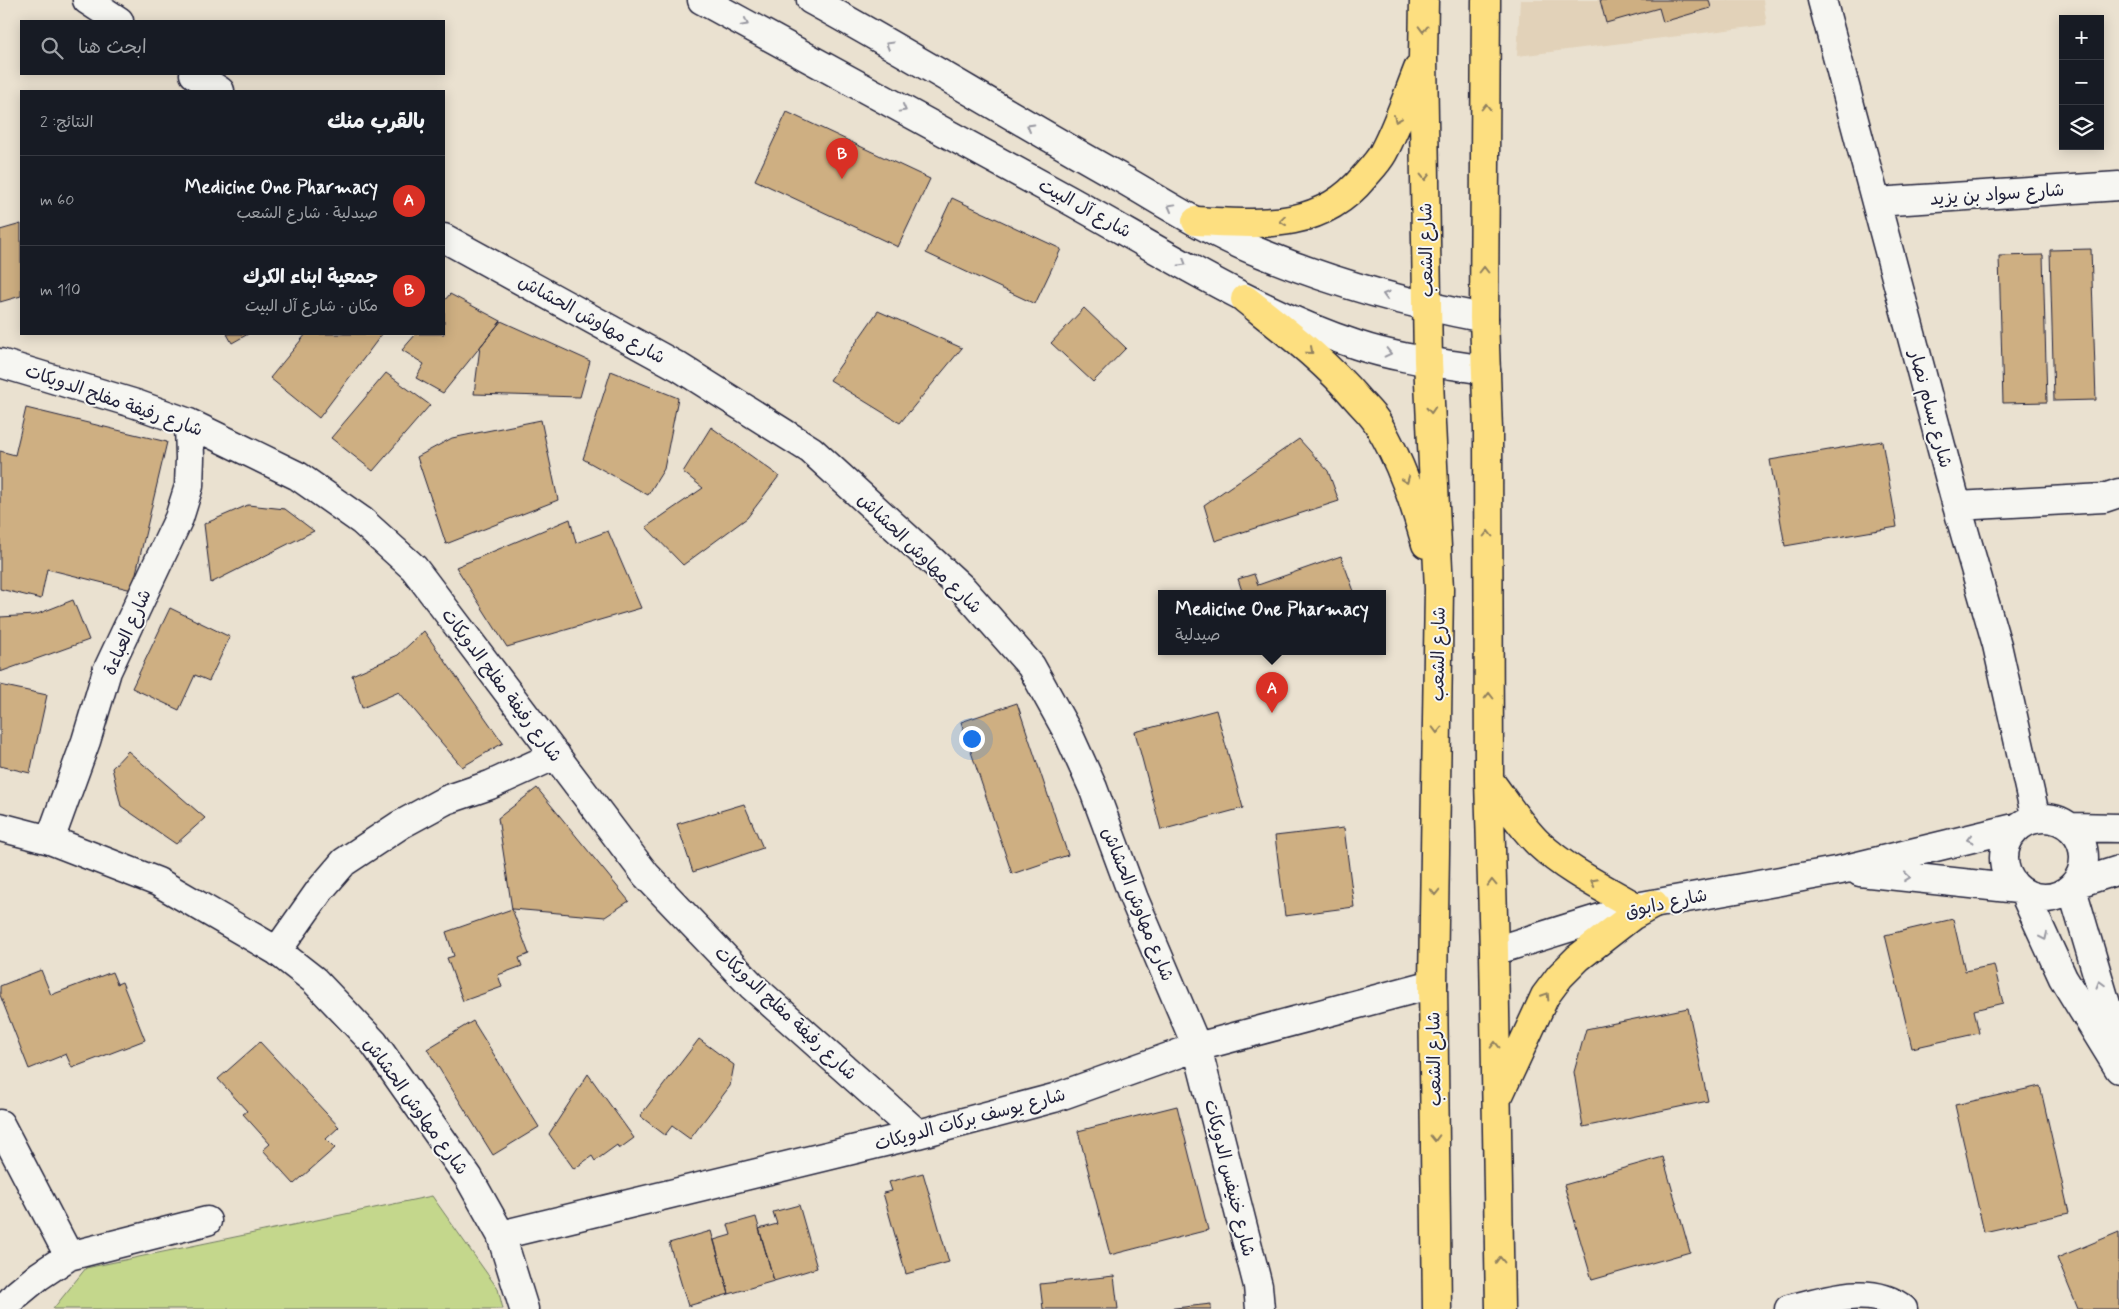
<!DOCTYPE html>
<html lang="ar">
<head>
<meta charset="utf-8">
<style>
	body { margin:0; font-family:Mynerve,"Playpen Sans Arabic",sans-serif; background:#242831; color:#f1f3f6; direction:rtl }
	.controls { position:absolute; right:15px; top:15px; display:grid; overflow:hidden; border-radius:0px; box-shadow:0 2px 12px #0003 }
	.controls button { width:45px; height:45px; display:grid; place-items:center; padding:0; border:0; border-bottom:1px solid #363941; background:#171b24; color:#f1f3f6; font:25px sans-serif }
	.you { position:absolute; left:971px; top:738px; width:18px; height:18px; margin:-12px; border:4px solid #fff; border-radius:50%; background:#1a73e8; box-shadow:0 0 0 8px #1a73e833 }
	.badge { display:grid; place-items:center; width:32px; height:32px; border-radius:50%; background:#d93025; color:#fff; font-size:16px; font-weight:700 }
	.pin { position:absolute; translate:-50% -41px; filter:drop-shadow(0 1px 2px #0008) }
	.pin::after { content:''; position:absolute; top:26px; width:18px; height:15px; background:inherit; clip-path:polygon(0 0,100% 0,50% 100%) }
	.popup { position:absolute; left:1158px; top:590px; width:228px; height:65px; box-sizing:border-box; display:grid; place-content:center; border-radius:0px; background:#171b24; filter:drop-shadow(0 1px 4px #0005); font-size:16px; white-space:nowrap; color:#9ea1a6 }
	.popup b { font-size:19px; color:#f1f3f6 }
	.popup::after { content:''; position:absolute; left:50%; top:100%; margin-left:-10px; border:10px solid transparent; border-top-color:#171b24 }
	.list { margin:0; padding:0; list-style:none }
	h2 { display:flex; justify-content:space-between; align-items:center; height:65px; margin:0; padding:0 20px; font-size:21px }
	h2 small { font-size:16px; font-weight:400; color:#9ea1a6 }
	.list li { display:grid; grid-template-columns:32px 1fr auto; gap:15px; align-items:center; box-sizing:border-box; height:90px; padding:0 20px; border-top:1px solid #363941 }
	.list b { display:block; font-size:19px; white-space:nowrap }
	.list p { margin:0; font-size:16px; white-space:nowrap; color:#9ea1a6 }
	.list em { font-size:16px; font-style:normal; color:#9ea1a6 }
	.icon { flex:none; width:28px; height:28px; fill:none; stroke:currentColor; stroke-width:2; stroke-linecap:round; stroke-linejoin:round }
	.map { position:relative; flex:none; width:2119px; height:1309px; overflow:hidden; direction:ltr }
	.search { position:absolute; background:#171b24; box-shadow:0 2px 12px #0003; left:20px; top:20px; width:425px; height:55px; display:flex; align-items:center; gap:12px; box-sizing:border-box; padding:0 18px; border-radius:0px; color:#9ea1a6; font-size:19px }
	.panel { position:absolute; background:#171b24; box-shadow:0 2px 12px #0003; left:20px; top:90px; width:425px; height:245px; border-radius:0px; direction:rtl }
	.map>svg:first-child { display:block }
</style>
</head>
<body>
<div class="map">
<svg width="2119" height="1309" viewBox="0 0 2119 1309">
	<rect width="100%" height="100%" fill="#eae1d0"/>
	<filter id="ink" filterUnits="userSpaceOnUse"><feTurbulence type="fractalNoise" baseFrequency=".02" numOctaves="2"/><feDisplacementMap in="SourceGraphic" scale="10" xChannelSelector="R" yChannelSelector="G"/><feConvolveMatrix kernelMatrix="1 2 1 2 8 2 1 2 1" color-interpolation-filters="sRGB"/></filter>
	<g filter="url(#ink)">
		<!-- built -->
		<path fill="#e2d2b9" d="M1520,0H1763L1767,25L1517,56Z"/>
		<!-- green -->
		<path fill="#c4d78c" stroke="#737c64" d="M432,1196L498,1289L503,1309H53L86,1268Z"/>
		<!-- building -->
		<path fill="#ceaf82" stroke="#22223b" d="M1600,0H1709L1711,8L1663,22L1659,8L1606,23Z
			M787,112L930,179L898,247L755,180Z
			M952,198L1061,249L1035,304L926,253Z
			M21,224V296L0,302V230Z
			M2091,249L2096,400L2054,401L2050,250Z
			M2043,255L2047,402L2003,403L1999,256Z
			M450,294L501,321L443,393L416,378L424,364L402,350L416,334H444V301Z
			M1084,308L1126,348L1093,382L1051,343Z
			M878,311L962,348L900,423L830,380Z
			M501,321L590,361L580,397L474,394L480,347Z
			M227,334H248L232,343Z
			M306,334H382L319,418L270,378Z
			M611,371L678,398L664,469L648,495L583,459Z
			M386,373L430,405L373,471L331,438Z
			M26,408L167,442L132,590L47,569L41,599L0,589V451L15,455Z
			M541,420L558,500L446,544L417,457L452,438Z
			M711,427L779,476L747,518L683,565L646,527L703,488L683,472Z
			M1299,439L1328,471L1339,501L1215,541L1204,505Z
			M1882,441L1897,527L1785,546L1770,460Z
			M248,505L285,509L314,531L211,583L204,524Z
			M570,519L576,543L608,531L641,608L507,647L456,567Z
			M1341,556L1355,594H1243L1238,579L1254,574L1258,585Z
			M73,600L89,640L0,672V617L35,615Z
			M170,608L230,637L209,681L195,675L179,710L132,688Z
			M424,631L503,743L462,767L399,692L362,708L352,675L398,655Z
			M0,685L47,695L30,773L0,766Z
			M1017,703L1068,855L1012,874L961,722Z
			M1216,710L1243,808L1161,830L1135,732Z
			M128,751L205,818L176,844L121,806L112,768Z
			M537,788L629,901L605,917L512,909L498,818Z
			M744,804L763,848L693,872L677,824Z
			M1344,828L1354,907L1285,916L1275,836Z
			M512,909L529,954L519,958L522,966L498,975L502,987L463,1001L447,958L454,956L446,932Z
			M1953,919L1965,971L1994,965L2003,1003L1974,1010L1979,1033L1912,1048L1885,935Z
			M41,970L51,995L112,972L117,984L122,982L145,1040L72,1068L66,1054L29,1069L0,995V986Z
			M1688,1008L1708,1101L1583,1127L1574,1072L1586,1029Z
			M473,1021L539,1127L493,1155L427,1049Z
			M699,1039L734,1065L730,1086L690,1139L672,1126L665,1135L640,1116Z
			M260,1042L339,1127L326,1139L335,1148L294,1184L263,1150L270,1144L243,1114L247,1111L218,1079Z
			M588,1074L634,1138L619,1149L617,1145L595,1161L592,1156L574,1169L549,1134Z
			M2040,1086L2069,1213L1984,1232L1955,1105Z
			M1177,1106L1208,1230L1110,1255L1078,1131Z
			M1663,1157L1690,1252L1592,1280L1564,1185Z
			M923,1173L949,1262L906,1274L883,1193L892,1191L889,1182Z
			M799,1205L817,1268L774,1281L759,1229L777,1224L773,1212Z
			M756,1217L774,1281L729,1294L714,1240L731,1235L728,1225Z
			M711,1231L729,1294L688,1306L669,1243Z
			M2119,1232V1309H2078L2057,1258Z
			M1114,1276L1118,1309H1043L1040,1284Z
			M1211,1304V1309H1166Z"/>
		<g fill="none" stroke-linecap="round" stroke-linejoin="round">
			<defs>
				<path id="minor" d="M87,0L119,21
					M702,0C821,65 941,130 1060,195C1157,248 1251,310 1357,345C1398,359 1443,363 1486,370
					M811,0C917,58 1020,122 1126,181C1169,206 1216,236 1263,254C1334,283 1409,304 1484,318
					M1822,0L1957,506L1997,645L2036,819
					M194,74L220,91
					M1876,202L2119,186
					M444,238L679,367L811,450L963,589L1031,666L1068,733L1093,788L1134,899L1197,1047L1258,1286L1260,1309
					M0,363L136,404L189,423L298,476L362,521L414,568L646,875L752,986L918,1134
					M1957,506L2104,498L2119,493
					M2004 858a40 40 0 1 1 80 0a40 40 0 1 1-80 0Z
					M0,827L50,840L158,882L277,951L314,980L374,1043L469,1178L501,1235L524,1309
					M2071,827L2119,828
					M50,840L86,741L107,671L179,518L189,486L190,458L189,423
					M1860,872L2018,889
					M2075,884L2119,870
					M2072,889L2119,1048
					M2024,893L2063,978L2119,1069
					M277,951L320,890L344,862L400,825L446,800L490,785L556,755
					M1494,951L1636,907L1841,870L2018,827
					M0,1124L69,1256
					M501,1235L918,1134L1054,1098L1197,1047L1433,984
					M4,1309L16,1295L39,1276L69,1256L207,1221
					M1789,1309C1824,1301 1871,1283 1903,1309"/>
				<path id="major" d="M1424,0L1423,58L1428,361L1439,589L1433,984L1437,1309
					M1486,0L1484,318L1488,430L1489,780L1494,951L1500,1309
					M1196,221C1260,224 1320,231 1364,177C1371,169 1378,162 1383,153C1397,127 1407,97 1418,69
					M1245,299C1285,331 1325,361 1358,400C1365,408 1373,415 1378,424C1401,462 1414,502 1426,544
					M1489,780C1505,801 1520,826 1539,844C1568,871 1602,887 1636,907
					M1500,1093L1545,996L1560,976L1578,958L1632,916L1654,904"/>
			</defs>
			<!-- minor casing -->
			<use href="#minor" stroke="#22223b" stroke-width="31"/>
			<!-- major casing -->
			<use href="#major" stroke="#22223b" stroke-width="31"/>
			<!-- minor -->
			<use href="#minor" stroke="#f6f6f2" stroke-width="28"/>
			<!-- major -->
			<use href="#major" stroke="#fddf80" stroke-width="28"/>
		</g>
		<!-- one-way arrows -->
		<defs><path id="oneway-chevron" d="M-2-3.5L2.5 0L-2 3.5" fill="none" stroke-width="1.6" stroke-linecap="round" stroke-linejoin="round" transform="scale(1.25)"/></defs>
		<g stroke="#9797a0">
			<use href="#oneway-chevron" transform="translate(745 23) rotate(29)"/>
			<use href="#oneway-chevron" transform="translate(889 45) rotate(-150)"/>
			<use href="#oneway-chevron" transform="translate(903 109) rotate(29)"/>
			<use href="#oneway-chevron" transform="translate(1030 127) rotate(-150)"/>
			<use href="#oneway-chevron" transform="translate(1171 207) rotate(-151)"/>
			<use href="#oneway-chevron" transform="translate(1183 263) rotate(30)"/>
			<use href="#oneway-chevron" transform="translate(1386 295) rotate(-164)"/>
			<use href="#oneway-chevron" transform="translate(1388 353) rotate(13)"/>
			<use href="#oneway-chevron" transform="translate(1970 839) rotate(166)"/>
			<use href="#oneway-chevron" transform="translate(1907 877) rotate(6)"/>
			<use href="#oneway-chevron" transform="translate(2044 937) rotate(65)"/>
			<use href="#oneway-chevron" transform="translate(2100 984) rotate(-106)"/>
		</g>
		<g stroke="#90805e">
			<use href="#oneway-chevron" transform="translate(1423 29) rotate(91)"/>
			<use href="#oneway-chevron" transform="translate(1486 107) rotate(-90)"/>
			<use href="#oneway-chevron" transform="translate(1397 119) rotate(113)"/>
			<use href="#oneway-chevron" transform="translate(1425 177) rotate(89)"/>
			<use href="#oneway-chevron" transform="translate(1283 221) rotate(173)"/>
			<use href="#oneway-chevron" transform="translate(1484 270) rotate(-90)"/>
			<use href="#oneway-chevron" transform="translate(1310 351) rotate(41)"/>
			<use href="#oneway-chevron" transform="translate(1431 410) rotate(87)"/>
			<use href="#oneway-chevron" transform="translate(1406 480) rotate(67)"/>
			<use href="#oneway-chevron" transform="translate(1488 534) rotate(-90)"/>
			<use href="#oneway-chevron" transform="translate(1489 696) rotate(-90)"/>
			<use href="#oneway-chevron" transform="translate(1437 730) rotate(91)"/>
			<use href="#oneway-chevron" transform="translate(1594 882) rotate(-153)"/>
			<use href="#oneway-chevron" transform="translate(1492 883) rotate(-92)"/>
			<use href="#oneway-chevron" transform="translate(1435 892) rotate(91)"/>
			<use href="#oneway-chevron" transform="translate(1546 996) rotate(-57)"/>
			<use href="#oneway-chevron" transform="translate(1495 1045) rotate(-91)"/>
			<use href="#oneway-chevron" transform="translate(1435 1138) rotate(89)"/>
			<use href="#oneway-chevron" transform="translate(1500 1260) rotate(-91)"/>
		</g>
	</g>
	<g text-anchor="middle" stroke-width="4" stroke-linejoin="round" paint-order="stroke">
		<!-- street labels -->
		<g font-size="18" fill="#22223b" stroke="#f6f6f2">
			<text transform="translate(1997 194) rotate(-4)" y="6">شارع سواد بن يزيد</text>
			<text transform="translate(1085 208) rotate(29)" y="6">شارع آل البيت</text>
			<text transform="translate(1426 250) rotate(-91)" y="6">شارع الشعب</text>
			<text transform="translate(592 319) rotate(29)" y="6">شارع مهاوش الحشاش</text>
			<text transform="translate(114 400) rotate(19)" y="6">شارع رفيفة مفلح الدويكات</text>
			<text transform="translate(1931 409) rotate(75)" y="6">شارع بسام نصار</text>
			<text transform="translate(920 553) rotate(44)" y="6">شارع مهاوش الحشاش</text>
			<text transform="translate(127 632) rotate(-66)" y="6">شارع العباءة</text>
			<text transform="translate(1438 654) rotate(-89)" y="6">شارع الشعب</text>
			<text transform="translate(502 685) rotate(53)" y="6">شارع رفيفة مفلح الدويكات</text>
			<text transform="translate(1666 903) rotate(-12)" y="6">شارع دابوق</text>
			<text transform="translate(1138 904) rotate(68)" y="6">شارع مهاوش الحشاش</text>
			<text transform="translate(786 1013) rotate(43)" y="6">شارع رفيفة مفلح الدويكات</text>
			<text transform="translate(1434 1059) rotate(-91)" y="6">شارع الشعب</text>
			<text transform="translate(416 1106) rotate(54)" y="6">شارع مهاوش الحشاش</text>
			<text transform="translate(970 1119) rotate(-15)" y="6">شارع يوسف بركات الدويكات</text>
			<text transform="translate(1230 1178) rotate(76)" y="6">شارع خنيفس الدويكات</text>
		</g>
	</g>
</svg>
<div class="controls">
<button>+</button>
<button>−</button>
<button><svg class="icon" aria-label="layers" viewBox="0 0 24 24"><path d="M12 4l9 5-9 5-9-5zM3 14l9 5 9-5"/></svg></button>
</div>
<div class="you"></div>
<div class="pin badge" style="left:1272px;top:713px">A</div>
<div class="popup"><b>Medicine One Pharmacy</b>صيدلية</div>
<div class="pin badge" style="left:842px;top:179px">B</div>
<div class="search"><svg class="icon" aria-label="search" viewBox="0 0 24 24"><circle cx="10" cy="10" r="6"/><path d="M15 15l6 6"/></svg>ابحث هنا</div>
<section class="panel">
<h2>بالقرب منك<small>النتائج: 2</small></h2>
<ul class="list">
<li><span class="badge">A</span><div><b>Medicine One Pharmacy</b><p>صيدلية · شارع الشعب</p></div><em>60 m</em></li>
<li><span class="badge">B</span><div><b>جمعية ابناء الكرك</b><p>مكان · شارع آل البيت</p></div><em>110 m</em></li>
</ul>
</section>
</div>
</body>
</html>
